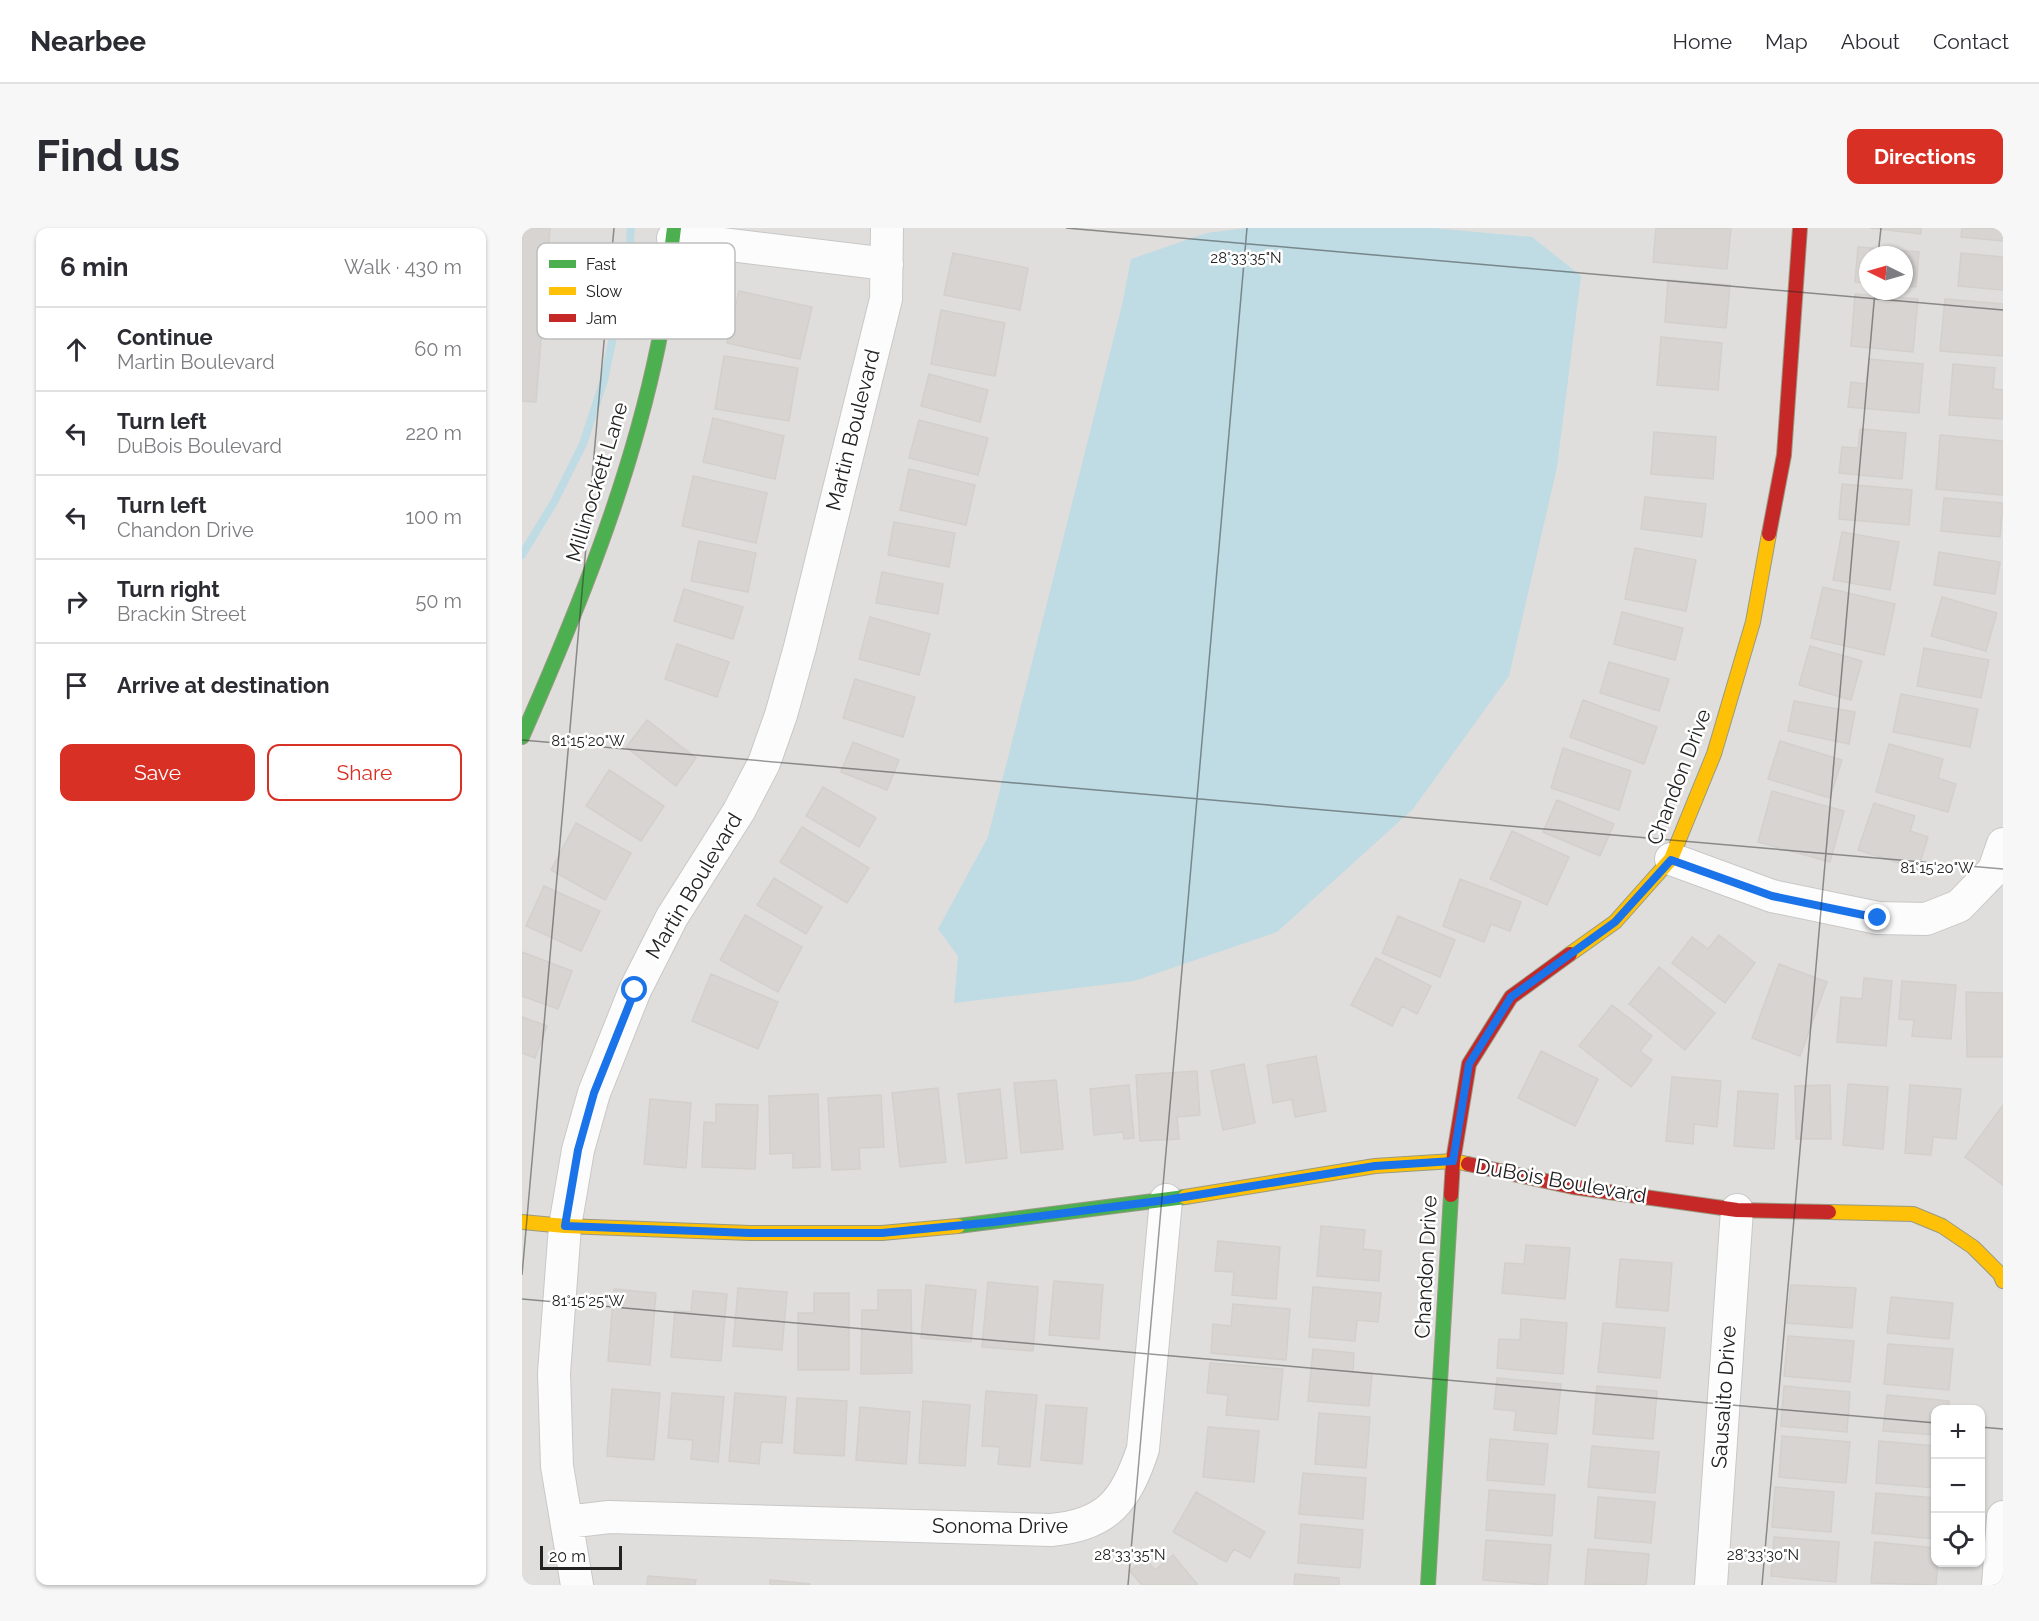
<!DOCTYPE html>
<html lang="en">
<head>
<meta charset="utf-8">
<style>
	body { margin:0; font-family:Raleway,sans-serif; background:#f7f7f7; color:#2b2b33 }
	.controls { position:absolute; right:18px; bottom:18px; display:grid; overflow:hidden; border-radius:12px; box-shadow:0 2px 4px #0004 }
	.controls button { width:54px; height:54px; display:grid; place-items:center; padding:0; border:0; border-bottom:2px solid #e1e1e2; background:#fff; color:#2b2b33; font:30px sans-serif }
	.compass { position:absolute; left:1337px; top:18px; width:54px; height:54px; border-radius:50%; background:#fff; box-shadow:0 2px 4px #0004; rotate:275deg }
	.scale { position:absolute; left:18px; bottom:15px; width:82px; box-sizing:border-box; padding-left:6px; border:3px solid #222; border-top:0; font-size:16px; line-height:21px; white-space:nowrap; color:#222; -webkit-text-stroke:4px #fff; paint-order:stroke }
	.stop { position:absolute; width:18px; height:18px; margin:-14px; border:4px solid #1a73e8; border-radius:50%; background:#fff }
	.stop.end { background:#1a73e8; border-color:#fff; box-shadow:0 2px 6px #0008 }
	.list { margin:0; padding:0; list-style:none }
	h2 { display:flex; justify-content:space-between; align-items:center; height:78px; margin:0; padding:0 24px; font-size:26px }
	h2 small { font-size:20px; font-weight:400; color:#7c7c81 }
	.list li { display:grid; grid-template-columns:39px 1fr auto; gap:18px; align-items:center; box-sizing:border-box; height:84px; padding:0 24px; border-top:2px solid #e1e1e2 }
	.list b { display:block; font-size:22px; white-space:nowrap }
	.list p { margin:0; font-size:20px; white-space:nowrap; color:#7c7c81 }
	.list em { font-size:20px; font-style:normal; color:#7c7c81 }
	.actions { display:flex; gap:12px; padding:18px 24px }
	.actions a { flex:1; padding:14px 0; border:2px solid #d93025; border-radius:12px; text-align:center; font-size:21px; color:#d93025 }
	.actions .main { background:#d93025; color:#fff }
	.icon { flex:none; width:33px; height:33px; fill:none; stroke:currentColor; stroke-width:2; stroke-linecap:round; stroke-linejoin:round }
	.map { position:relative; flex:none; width:1481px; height:1357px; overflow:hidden; border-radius:12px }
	header { display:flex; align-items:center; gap:36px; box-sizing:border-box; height:84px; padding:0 30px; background:#fff; border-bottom:2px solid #e1e1e2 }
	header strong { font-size:28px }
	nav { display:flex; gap:33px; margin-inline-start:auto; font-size:21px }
	.intro { display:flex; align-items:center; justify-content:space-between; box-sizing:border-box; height:144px; padding:0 36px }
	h1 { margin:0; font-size:42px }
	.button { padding:15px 27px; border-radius:12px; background:#d93025; color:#fff; font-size:21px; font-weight:700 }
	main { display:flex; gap:36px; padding:0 36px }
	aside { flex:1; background:#fff; border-radius:12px; box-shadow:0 2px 4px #0004 }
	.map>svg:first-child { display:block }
</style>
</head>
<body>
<header>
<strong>Nearbee</strong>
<nav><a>Home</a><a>Map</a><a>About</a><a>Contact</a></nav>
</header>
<div class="intro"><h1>Find us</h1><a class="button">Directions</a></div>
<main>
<aside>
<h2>6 min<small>Walk · 430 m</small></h2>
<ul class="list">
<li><svg class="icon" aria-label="ahead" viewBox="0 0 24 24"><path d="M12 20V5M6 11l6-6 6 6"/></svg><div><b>Continue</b><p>Martin Boulevard</p></div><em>60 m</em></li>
<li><svg class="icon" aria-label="left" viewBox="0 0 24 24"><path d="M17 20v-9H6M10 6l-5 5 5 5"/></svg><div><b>Turn left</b><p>DuBois Boulevard</p></div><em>220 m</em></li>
<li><svg class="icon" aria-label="left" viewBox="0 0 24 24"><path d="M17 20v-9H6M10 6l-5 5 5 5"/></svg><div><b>Turn left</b><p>Chandon Drive</p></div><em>100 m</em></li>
<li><svg class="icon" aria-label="right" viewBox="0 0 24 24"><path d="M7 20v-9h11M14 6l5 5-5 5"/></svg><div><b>Turn right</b><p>Brackin Street</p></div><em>50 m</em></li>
<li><svg class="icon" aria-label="arrive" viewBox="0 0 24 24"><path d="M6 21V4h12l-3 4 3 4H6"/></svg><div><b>Arrive at destination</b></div></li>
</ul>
<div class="actions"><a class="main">Save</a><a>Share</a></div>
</aside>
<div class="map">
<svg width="1481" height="1357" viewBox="0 0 1481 1357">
	<rect width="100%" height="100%" fill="#f0eeeb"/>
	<!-- residential -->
	<path fill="#dfdedc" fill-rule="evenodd" d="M0,0H1481V1357H0ZM1346,27H1382V63H1346ZM1414,1182H1458V1334H1414Z"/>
	<!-- water -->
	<path fill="#bfdbe3" d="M724,0H911L1010,9L1059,48L1035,239L987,448L891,581L755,704L612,753L432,775L436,728L416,701L466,609L600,77L609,31L685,5Z"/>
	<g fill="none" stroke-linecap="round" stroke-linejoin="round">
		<!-- stream -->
		<path stroke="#bfdbe3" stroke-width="8" d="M0,327L32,274L61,216L82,152L106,38L109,0"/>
	</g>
	<!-- building -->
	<path fill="#d7d4d2" stroke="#d3d0cc" stroke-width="1.5" d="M0,0H28L14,174L0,173Z
		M1134,0H1209L1205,41L1131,34Z
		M1348,0H1399V6Z
		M1440,0H1481V13L1439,9Z
		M1336,19L1397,24L1394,59L1382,58V27H1346V55L1333,54Z
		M431,25L506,40L498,82L422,67Z
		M1439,25L1481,29V62L1436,58Z
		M1146,52L1208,57L1204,100L1143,94Z
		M217,63L290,79L278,131L205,115Z
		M1333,66L1396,71L1391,124L1329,118Z
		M1423,71L1481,76V128L1418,123Z
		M419,82L483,95L473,148L409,136Z
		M1139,109L1200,115L1196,162L1135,157Z
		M202,128L276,140L267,193L193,181Z
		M1347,131L1401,136L1397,185L1326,179L1329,154L1344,156Z
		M1431,136L1473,140L1471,161L1481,162V191L1427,187Z
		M407,146L466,162L458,194L399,178Z
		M191,190L262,208L253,251L181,234Z
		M397,192L466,210L456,247L387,230Z
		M1338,201L1384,205L1380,251L1317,245L1320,219L1336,220Z
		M1132,204L1194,209L1191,251L1129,246Z
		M1418,207L1481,213V267L1414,261Z
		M387,241L453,257L444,297L378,282Z
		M171,248L245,265L234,315L160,298Z
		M1320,256L1390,262L1387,297L1317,291Z
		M1123,269L1184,276L1180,309L1119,301Z
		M1422,270L1481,275L1478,309L1419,303Z
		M372,294L433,305L427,339L366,327Z
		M1320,304L1377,314L1368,362L1311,352Z
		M177,313L234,325L226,364L169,353Z
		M1113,320L1174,332L1164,383L1103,371Z
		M1417,324L1478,334L1473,366L1412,357Z
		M360,344L421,356L416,386L354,375Z
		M1301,359L1373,376L1362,427L1289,410Z
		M162,361L221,379L211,411L152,393Z
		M1420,369L1475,385L1464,423L1409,408Z
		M1100,384L1161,400L1153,432L1092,416Z
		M348,389L408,406L397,447L337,431Z
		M155,416L207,434L195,469L143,451Z
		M1288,418L1340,433L1329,472L1277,457Z
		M1402,420L1467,432L1459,470L1395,458Z
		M1087,434L1147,451L1137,483L1078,465Z
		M333,451L393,469L381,509L321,490Z
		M1379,466L1456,481L1448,519L1371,504Z
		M1061,472L1135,499L1122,536L1048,509Z
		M1272,473L1333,484L1327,516L1266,503Z
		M125,492L174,530L154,558L104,519Z
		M1258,513L1320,532L1308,570L1246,551Z
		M331,514L377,532L365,562L319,544Z
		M1367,516L1421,531L1416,550L1434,556L1426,584L1354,564Z
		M1041,520L1109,543L1097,582L1029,560Z
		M87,542L142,578L119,613L64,578Z
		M301,559L354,590L337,619L284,588Z
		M1250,563L1322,583L1308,634L1236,614Z
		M1035,572L1092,596L1078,628L1021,604Z
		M1352,575L1393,588L1388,603L1406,609L1396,641L1336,622Z
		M54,595L109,625L83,672L29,642Z
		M280,599L347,640L325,675L258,634Z
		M990,603L1047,629L1025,677L968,651Z
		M252,650L300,679L284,706L235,677Z
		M938,651L999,674L988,703L969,696L962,714L921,698Z
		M22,658L78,683L59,723L4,698Z
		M223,687L280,719L256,764L198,732Z
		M876,688L933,712L918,749L860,725Z
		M1197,707L1233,735L1203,775L1150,735L1170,709L1186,721Z
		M0,724L50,743L36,781L0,768Z
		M854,730L909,758L895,786L880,778L870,798L829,777Z
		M1257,736L1305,754L1278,828L1230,810Z
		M1137,739L1193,785L1163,822L1107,776Z
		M189,746L256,774L236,821L170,793Z
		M1342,750L1370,753L1364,818L1315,814L1319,769L1340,771Z
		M1380,753L1434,757L1429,811L1390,808L1392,792L1377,791Z
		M1444,764L1481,765V829H1445Z
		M1090,777L1130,808L1118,823L1130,832L1109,859L1057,818Z
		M0,789L25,798L13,830L0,825Z
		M1019,823L1076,851L1053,898L996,870Z
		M794,828L804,883L773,889L770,871L751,875L745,837Z
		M722,836L733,895L701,902L689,843Z
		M675,843L678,887L655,889L657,911L618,913L614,847Z
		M1150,849L1199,853L1195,899L1172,896L1171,916L1144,913Z
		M534,852L541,921L499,925L492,855Z
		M1326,856L1366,859L1361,921L1321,917Z
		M607,857L612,910L602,911L601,904L572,907L568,861Z
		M1308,857L1309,911H1274L1273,858Z
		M1388,857L1439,861L1434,911L1411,909L1409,927L1383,925Z
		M416,860L424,934L378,939L370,865Z
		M478,861L485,930L444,935L436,866Z
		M1216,863L1256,866L1252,921L1212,918Z
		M296,866L298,939L271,940V925L248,926L247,868Z
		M359,867L362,919L337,920L338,941L310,942L306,870Z
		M128,871L169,875L164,940L122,936Z
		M194,876L236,877L233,941L180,939L182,894L194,895Z
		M1481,877V957L1443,929Z
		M799,998L843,1002L841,1021L859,1023L857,1053L795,1048Z
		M696,1013L758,1019L754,1071L710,1067L712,1044L693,1043Z
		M1004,1017L1048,1020L1043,1071L980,1065L983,1035L1002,1036Z
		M1098,1031L1150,1035L1146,1083L1094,1079Z
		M532,1053L581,1057L577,1111L527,1107Z
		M466,1054L516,1059L511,1123L460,1119Z
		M404,1057L454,1062L449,1114L399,1110Z
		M1269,1057L1334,1060L1330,1100L1265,1095Z
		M791,1059L859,1065L856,1094L835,1092L833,1113L787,1109Z
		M216,1060L265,1064L260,1122L211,1118Z
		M92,1061L134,1065L128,1137L86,1133Z
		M356,1062H389L390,1145L339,1146L340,1082H356Z
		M171,1063L205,1066L199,1133L149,1129L153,1083L169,1084Z
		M292,1065H327V1142H276V1085H292Z
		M1369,1069L1431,1075L1427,1111L1365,1105Z
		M711,1076L768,1081L764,1132L689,1125L691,1096L709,1098Z
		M999,1091L1045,1095L1041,1146L975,1140L977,1111L998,1112Z
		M1081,1095L1143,1100L1138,1150L1076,1144Z
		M1266,1108L1332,1113L1328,1154L1262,1148Z
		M1366,1116L1431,1121L1427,1162L1362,1156Z
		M791,1121L832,1125L831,1144L850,1146L847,1178L786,1173Z
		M688,1135L761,1141L756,1192L704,1187L706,1167L685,1165Z
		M975,1150L1039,1156L1034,1206L992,1202L994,1183L972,1181Z
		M1075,1158L1135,1163L1131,1211L1071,1206Z
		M1262,1158L1328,1164L1325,1204L1259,1198Z
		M90,1161L138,1165L132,1232L85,1228Z
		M464,1163L515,1167L508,1239L476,1236L478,1219L460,1218Z
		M150,1165L202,1169L196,1234L169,1231L171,1212L146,1210Z
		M213,1165L264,1169L260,1215L239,1214L237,1236L207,1233Z
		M1365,1167L1427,1173V1182H1414V1207L1361,1203Z
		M275,1170L325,1173L322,1228L272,1225Z
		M401,1173L448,1177L443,1238L397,1235Z
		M524,1177L565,1180L560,1236L519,1232Z
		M338,1179L388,1184L384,1236L334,1232Z
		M797,1185L848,1189L844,1240L793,1236Z
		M686,1199L737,1203L732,1254L681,1249Z
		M1260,1208L1328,1214L1324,1255L1257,1249Z
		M968,1211L1026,1216L1022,1257L965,1252Z
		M1357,1213L1414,1218V1260L1354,1255Z
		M1070,1218L1137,1224L1133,1265L1066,1259Z
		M781,1245L844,1250L841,1291L777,1286Z
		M1253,1259L1312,1264L1309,1304L1250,1299Z
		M967,1262L1033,1267L1030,1308L964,1302Z
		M674,1264L743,1304L728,1330L712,1321L704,1334L651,1304Z
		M1354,1265L1414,1270V1311L1350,1305Z
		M1076,1269L1133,1274L1129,1315L1073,1310Z
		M779,1296L841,1302L838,1340L776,1335Z
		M1252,1309L1317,1314L1314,1354L1249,1348Z
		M964,1312L1029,1317L1025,1357L961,1352Z
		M1353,1314L1414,1320V1334H1416L1414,1357L1349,1355Z
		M1066,1321L1127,1326L1124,1357L1063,1356Z
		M651,1327L676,1357H620L608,1343L623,1330L633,1342Z
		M773,1346L817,1350V1357H772Z
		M126,1348L174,1352L173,1357H125Z
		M248,1352L288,1356V1357H248Z"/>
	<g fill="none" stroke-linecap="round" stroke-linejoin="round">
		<defs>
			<path id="street" d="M151,10L365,36
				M1149,631L1250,668L1356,690L1404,691L1437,678L1472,642L1481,616
				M45,1294L87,1289L529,1302C586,1297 604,1272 621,1221L644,972
				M55,1357L35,1238L32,1145L43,998L56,922L72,865L113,762L150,689L217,583L242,535L259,487L278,419L364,71L365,0
				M1189,1357L1215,982
				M1476,1357L1481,1289"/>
			<path id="fast" d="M0,509C56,382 108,254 136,118C144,79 147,39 152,0
				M436,998L663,969
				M906,1357L929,967"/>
			<path id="slow" d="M1048,726L1093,694L1149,631L1192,526L1231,394L1247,306
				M663,969L853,938L931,933L946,936
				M1307,984L1391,986L1420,998L1451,1019L1478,1046L1481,1053
				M0,994L43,998L228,1005H360L436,998"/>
			<path id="jam" d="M1247,306L1262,227L1278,0
				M946,936L1051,959L1215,982L1307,984
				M929,967L931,933L947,836L989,769L1048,726"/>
		</defs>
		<!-- street casing -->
		<use href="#street" stroke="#c9c8c7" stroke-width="34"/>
		<!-- fast casing -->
		<use href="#fast" stroke="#999a82" stroke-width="16"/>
		<!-- slow casing -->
		<use href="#slow" stroke="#999a82" stroke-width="16"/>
		<!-- jam casing -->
		<use href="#jam" stroke="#999a82" stroke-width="16"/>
		<!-- street -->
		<use href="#street" stroke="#fdfcfc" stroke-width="32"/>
		<!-- fast -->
		<use href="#fast" stroke="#4caf50" stroke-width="14"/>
		<!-- slow -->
		<use href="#slow" stroke="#ffc107" stroke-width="14"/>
		<!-- jam -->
		<use href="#jam" stroke="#c62828" stroke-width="14"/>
	</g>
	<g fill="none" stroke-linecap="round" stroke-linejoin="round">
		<!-- route -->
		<path stroke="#1a73e8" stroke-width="8" d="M113,762L72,865L56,922L43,998L228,1005H360L472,994L644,972L853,938L931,933L947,836L989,769L1093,694L1149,632L1250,668L1356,690"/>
	</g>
	<!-- ticks -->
	<path fill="none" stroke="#222" stroke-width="1.5" stroke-opacity="0.45" d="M544,0L1481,82M1356,27L1359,0M0,512L1481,641M0,1047L92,0M0,1071L1414,1195M1458,1199L1481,1201M606,1357L725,0M1240,1357L1353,63"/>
	<g text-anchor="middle" stroke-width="5" stroke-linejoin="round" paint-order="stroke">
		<!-- street labels -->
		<g font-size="21" fill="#222" stroke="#fff">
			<text transform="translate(331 202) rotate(-76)" y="7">Martin Boulevard</text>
			<text transform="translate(75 254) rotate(-73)" y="7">Millinockett Lane</text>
			<text transform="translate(1157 549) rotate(-69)" y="7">Chandon Drive</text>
			<text transform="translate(172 658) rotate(-59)" y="7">Martin Boulevard</text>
			<text transform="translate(1039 953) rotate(10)" y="7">DuBois Boulevard</text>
			<text transform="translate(904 1039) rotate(-87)" y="7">Chandon Drive</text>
			<text transform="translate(1202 1169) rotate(-86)" y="7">Sausalito Drive</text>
			<text x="478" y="1305">Sonoma Drive</text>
		</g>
	</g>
	<!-- legend -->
	<rect x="15" y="15" width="198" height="96" rx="9" fill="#fff" stroke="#bdbdbd" stroke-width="1.5"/>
	<rect x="27" y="32" width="27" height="8" fill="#4caf50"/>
	<rect x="27" y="59" width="27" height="8" fill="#ffc107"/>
	<rect x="27" y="86" width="27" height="8" fill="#c62828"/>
	<g font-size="16" fill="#222">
		<text x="64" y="42">Fast</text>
		<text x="64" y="69">Slow</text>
		<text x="64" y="96">Jam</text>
	</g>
	<g font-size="15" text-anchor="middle" fill="#222" stroke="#fff" stroke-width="5" stroke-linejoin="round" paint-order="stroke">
		<text x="724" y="35">28°33'35"N</text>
		<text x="66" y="518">81°15'20"W</text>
		<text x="1415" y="645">81°15'20"W</text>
		<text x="66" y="1078">81°15'25"W</text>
		<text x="608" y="1332">28°33'35"N</text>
		<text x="1241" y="1332">28°33'30"N</text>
	</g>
</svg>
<div class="controls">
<button>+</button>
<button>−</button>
<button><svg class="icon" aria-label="locate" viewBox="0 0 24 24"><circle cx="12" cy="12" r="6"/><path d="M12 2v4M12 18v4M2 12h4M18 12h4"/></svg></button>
</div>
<svg class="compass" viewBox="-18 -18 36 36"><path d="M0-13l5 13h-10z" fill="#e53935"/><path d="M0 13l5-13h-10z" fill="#7c7c81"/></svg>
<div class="scale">20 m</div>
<div class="stop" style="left:113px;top:762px"></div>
<div class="stop end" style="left:1356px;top:690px"></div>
</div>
</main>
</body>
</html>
